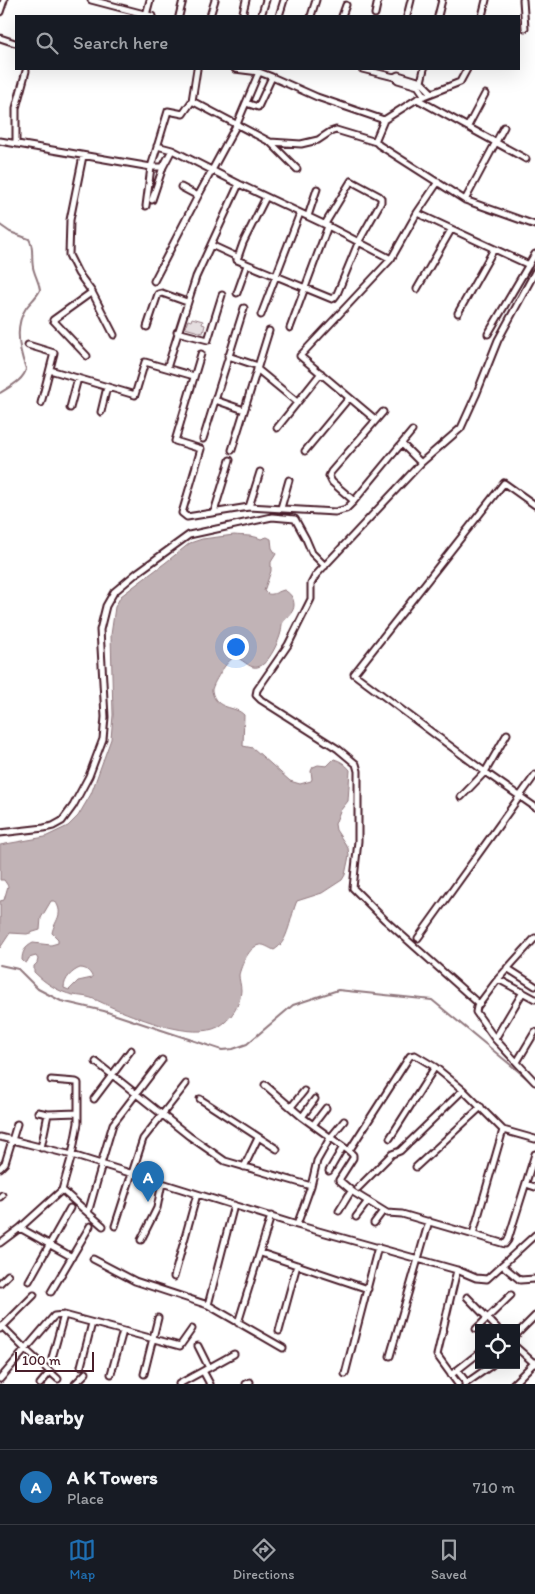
<!DOCTYPE html>
<html lang="en">
<head>
<meta charset="utf-8">
<style>
	body { margin:0; font-family:Itim,sans-serif; background:#242831; color:#f1f3f6 }
	.controls { position:absolute; right:15px; bottom:15px; display:grid; overflow:hidden; border-radius:0px; box-shadow:0 5px 20px #0002 }
	.controls button { width:45px; height:45px; display:grid; place-items:center; padding:0; border:0; border-bottom:1px solid #363941; background:#171b24; color:#f1f3f6; font:25px sans-serif }
	.scale { position:absolute; left:15px; bottom:12px; width:79px; box-sizing:border-box; padding-left:5px; border:2px solid #4a1f2b; border-top:0; font-size:14px; line-height:18px; white-space:nowrap; color:#4a1f2b; -webkit-text-stroke:4px #fff; paint-order:stroke }
	.you { position:absolute; left:235px; top:646px; width:18px; height:18px; margin:-12px; border:4px solid #fff; border-radius:50%; background:#1a73e8; box-shadow:0 0 0 8px #1a73e833 }
	.badge { display:grid; place-items:center; width:32px; height:32px; border-radius:50%; background:#1f6fb2; color:#fff; font-size:16px; font-weight:700 }
	.pin { position:absolute; translate:-50% -41px; filter:drop-shadow(0 1px 2px #0008) }
	.pin::after { content:''; position:absolute; top:26px; width:18px; height:15px; background:inherit; clip-path:polygon(0 0,100% 0,50% 100%) }
	.list { margin:0; padding:0; list-style:none }
	h2 { display:flex; justify-content:space-between; align-items:center; height:65px; margin:0; padding:0 20px; font-size:21px }
	h2 small { font-size:16px; font-weight:400; color:#9ea1a6 }
	.list li { display:grid; grid-template-columns:32px 1fr auto; gap:15px; align-items:center; box-sizing:border-box; height:75px; padding:0 20px; border-top:1px solid #363941 }
	.list b { display:block; font-size:19px; white-space:nowrap }
	.list p { margin:0; font-size:16px; white-space:nowrap; color:#9ea1a6 }
	.list em { font-size:16px; font-style:normal; color:#9ea1a6 }
	.icon { flex:none; width:28px; height:28px; fill:none; stroke:currentColor; stroke-width:2; stroke-linecap:round; stroke-linejoin:round }
	.map { position:relative; flex:none; width:535px; height:1384px; overflow:hidden }
	.search { position:absolute; background:#171b24; box-shadow:0 5px 20px #0002; left:15px; right:15px; top:15px; height:55px; display:flex; align-items:center; gap:12px; box-sizing:border-box; padding:0 18px; border-radius:0px; color:#9ea1a6; font-size:19px }
	.sheet { height:140px; background:#171b24 }
	nav { display:flex; justify-content:space-around; align-items:center; box-sizing:border-box; height:70px; border-top:1px solid #363941; background:#171b24; font-size:14px; color:#9ea1a6 }
	nav a { display:grid; justify-items:center; gap:2px }
	nav .on { color:#1f6fb2 }
	.map>svg:first-child { display:block }
</style>
</head>
<body>
<div class="map">
<svg width="535" height="1384" viewBox="0 0 535 1384">
	<rect width="100%" height="100%" fill="#fff"/>
	<filter id="ink" filterUnits="userSpaceOnUse"><feTurbulence type="fractalNoise" baseFrequency=".02" numOctaves="2"/><feDisplacementMap in="SourceGraphic" scale="10" xChannelSelector="R" yChannelSelector="G"/><feConvolveMatrix kernelMatrix="1 2 1 2 8 2 1 2 1" color-interpolation-filters="sRGB"/></filter>
	<g filter="url(#ink)">
		<!-- green -->
		<path fill="#e5dee0" stroke="#987e86" d="M192,318L203,321L202,324L205,325L203,333L185,328L188,320L191,321Z"/>
		<!-- water -->
		<path fill="#c1b3b6" stroke="#91787e" fill-rule="evenodd" d="M234,535C243,536 253,535 261,539L267,537L271,539L272,548L276,554L271,562V571L264,591C270,598 276,592 284,590C290,593 294,598 294,605C294,612 288,616 284,621C281,624 282,628 281,632C279,641 270,660 262,665C250,673 244,657 234,658C228,658 211,686 212,691C216,711 235,705 244,715L243,746L253,748L290,781L300,784L311,781L312,779L311,771L313,767L318,765L327,766L334,759C341,761 345,764 350,770L348,801L340,811L335,824L336,830L348,848L349,856L345,875L342,880L322,893L297,901C290,916 289,942 274,950C269,948 264,944 260,945C249,946 241,966 239,975C239,980 241,985 241,990C241,1004 231,1020 218,1027C192,1040 141,1019 116,1009C108,1006 100,1001 91,998C85,996 79,996 73,995C58,992 44,982 34,972V966L37,963L38,959L36,956L29,958L27,962L25,963L22,960C22,952 25,947 33,943L51,945L58,943V939L52,933C54,921 65,915 55,901H51L41,918L40,930L27,934L10,933L0,948V901L4,900L8,886L4,880H0V845L45,837L68,826L78,816L91,794L111,739L113,715L111,635L115,607L121,596L165,563L190,543L202,539ZM80,968C86,968 89,971 92,976V978L78,981L69,990L64,988C64,979 72,971 80,968Z"/>
		<g fill="none" stroke-linecap="round" stroke-linejoin="round">
			<!-- stream -->
			<path stroke="#91787e" stroke-width="2" d="M0,225L10,232L29,239C35,248 30,260 34,271C36,278 39,282 40,290C37,297 30,302 26,308C14,326 19,350 26,369C24,380 9,387 0,393
				M0,965L18,969L38,989L61,1001L104,1011L222,1050L233,1049L247,1044L293,1005L338,990L432,1000L535,1085"/>
			<defs>
				<path id="minor" d="M91,0L152,16
					M523,0L525,28
					M0,12L4,0
					M375,14L378,0
					M146,15L150,0
					M179,16L183,0
					M210,16L215,0
					M242,16L246,0
					M261,16L266,0
					M279,16L284,0
					M311,16L316,0
					M342,16L346,5
					M407,16L411,0
					M438,16L442,0
					M482,16L486,0
					M0,38L15,43
					M235,69L259,72L272,77L317,97L384,120
					M362,69L394,77L398,75L421,82L432,93
					M394,77L398,80L418,86L425,96
					M421,82L424,69
					M417,99L526,159
					M192,101L270,142L301,144L318,140L330,132L336,130L376,142L379,145L465,200L535,225
					M246,103L258,107L272,77
					M468,126L485,94
					M0,141L151,167H163L172,150L239,184L328,226L391,259
					M270,142L297,169
					M376,142V139L384,120L417,99L460,82L467,69
					M16,144V108L26,71
					M157,146L172,150
					M83,156L70,220L69,255L78,273L92,292L114,335
					M181,187L198,196L237,124L259,72
					M266,197L243,243L237,260L332,299L334,298L337,294L359,241L381,202V198L379,196L351,181L325,224
					M152,200L163,167
					M465,200L504,127
					M146,206L151,167L168,111L183,114L192,101L197,69
					M417,213L529,265
					M308,216L317,189
					M211,245L237,257
					M154,281L198,196
					M417,289L451,230
					M237,293L247,265
					M458,313L494,249
					M261,315L300,213
					M147,327L158,294L162,293L187,302
					M290,328L328,226
					M177,332L208,340L222,295
					M488,334L535,254
					M28,345L54,353L41,403
					M201,354L175,441L201,449L182,513L187,517L249,507L335,512L346,509L354,501L412,431
					M87,356L53,320L92,292
					M228,356L258,366
					M167,368L196,277L239,184
					M257,369L297,402
					M50,370L135,395L145,362L194,376
					M215,400L244,410
					M70,408L78,378
					M101,412L107,387
					M376,420L300,356L391,259L417,213L438,182
					M277,428L321,373
					M203,439L244,308
					M402,444L419,461L422,462L461,428L476,395L498,340L535,272
					M232,450L269,331
					M305,451L349,398
					M422,462L316,575L311,584V599L288,645L257,690L256,695L261,700L338,749L356,764L358,771V841L353,888L385,920L479,1004
					M354,501L332,482L329,476L331,472L383,412
					M535,505L504,483L354,674L485,772L535,807
					M249,507L260,472
					M281,508L289,480
					M214,512L230,460
					M461,797L485,772L507,734
					M0,833L44,828L53,826L62,821L73,806L89,776L103,739L105,717L100,630L106,606L114,592L138,572L189,535L272,517L295,519L306,539L312,553L325,566
					M418,938L535,775
					M535,938L498,979L535,999
					M507,968L535,986
					M498,979L477,1007L476,1012L495,1039L535,1082
					M495,1039L523,992
					M96,1062L189,1136L225,1161L311,1186
					M517,1062L535,1032
					M265,1085L302,1117L349,1151L410,1056L415,1055L435,1067L463,1090L503,1130L535,1139
					M94,1099L131,1050
					M200,1099L277,1149
					M291,1107L304,1091
					M38,1112L48,1114
					M302,1117L315,1099
					M313,1125L326,1108
					M0,1137L72,1155L297,1225L457,1270L476,1278L487,1279L535,1235
					M390,1138L435,1067
					M41,1148L48,1114L78,1113
					M349,1151L353,1155V1158L339,1180L353,1192
					M101,1164L113,1124L162,1060
					M244,1167L258,1138
					M416,1167L481,1107
					M0,1168L5,1163L17,1124
					M329,1171L343,1147
					M526,1184L535,1187
					M358,1188L392,1154L400,1151L463,1090
					M62,1190L103,1226
					M0,1197L2,1195
					M339,1211L350,1193L353,1192L387,1213L402,1214L505,1244L508,1240L535,1154
					M88,1213L102,1164
					M356,1217L368,1201
					M374,1223L383,1211
					M297,1225L311,1186L317,1161L330,1138L344,1121
					M115,1226L143,1139L186,1084
					M20,1228L72,1257
					M473,1234L503,1130
					M141,1240L157,1208L162,1183
					M0,1243L20,1228L62,1190L72,1155L78,1123V1083L76,1082L51,1080
					M261,1253L368,1289
					M93,1259L135,1281L208,1305L283,1348
					M502,1265L520,1280L535,1279
					M457,1270L437,1355L458,1384
					M174,1277L197,1194
					M29,1281L70,1208
					M0,1283L8,1275
					M51,1292L90,1226
					M467,1297L497,1328
					M208,1305L234,1205
					M238,1323L271,1216
					M2,1326L26,1350L58,1379
					M0,1329L34,1295
					M476,1329L511,1295
					M279,1331L297,1265
					M516,1335L535,1316
					M198,1346L209,1368
					M516,1347L535,1364
					M390,1356L429,1221
					M52,1358L64,1315
					M81,1366L92,1323
					M457,1370L467,1383
					M203,1371L234,1354
					M111,1374L123,1331
					M144,1374L158,1318
					M345,1374L378,1247
					M451,1375L479,1353
					M0,1379L54,1316L64,1315L180,1346L192,1329
					M40,1384L50,1372
					M75,1384L86,1373
					M179,1384L203,1371L210,1384
					M246,1384L250,1382
					M465,1384L492,1365
					M513,1384L535,1362"/>
			</defs>
			<!-- minor casing -->
			<use href="#minor" stroke="#4a1f2b" stroke-width="9"/>
			<!-- minor -->
			<use href="#minor" stroke="#fff" stroke-width="5"/>
		</g>
	</g>
</svg>
<div class="controls">
<button><svg class="icon" aria-label="locate" viewBox="0 0 24 24"><circle cx="12" cy="12" r="6"/><path d="M12 2v4M12 18v4M2 12h4M18 12h4"/></svg></button>
</div>
<div class="scale">100 m</div>
<div class="you"></div>
<div class="pin badge" style="left:148px;top:1202px">A</div>
<div class="search"><svg class="icon" aria-label="search" viewBox="0 0 24 24"><circle cx="10" cy="10" r="6"/><path d="M15 15l6 6"/></svg>Search here</div>
</div>
<section class="sheet">
<h2>Nearby<small></small></h2>
<ul class="list">
<li><span class="badge">A</span><div><b>A K Towers</b><p>Place</p></div><em>710 m</em></li>
</ul>
</section>
<nav>
<a class="on"><svg class="icon" aria-label="map" viewBox="0 0 24 24"><path d="M3 6l6-2 6 2 6-2v14l-6 2-6-2-6 2zM9 4v14M15 6v14"/></svg>Map</a>
<a><svg class="icon" aria-label="directions" viewBox="0 0 24 24"><path d="M12 3l9 9-9 9-9-9zM9 14v-3h6M13 9l2 2-2 2"/></svg>Directions</a>
<a><svg class="icon" aria-label="saved" viewBox="0 0 24 24"><path d="M7 4h10v16l-5-4-5 4z"/></svg>Saved</a>
</nav>
</body>
</html>
